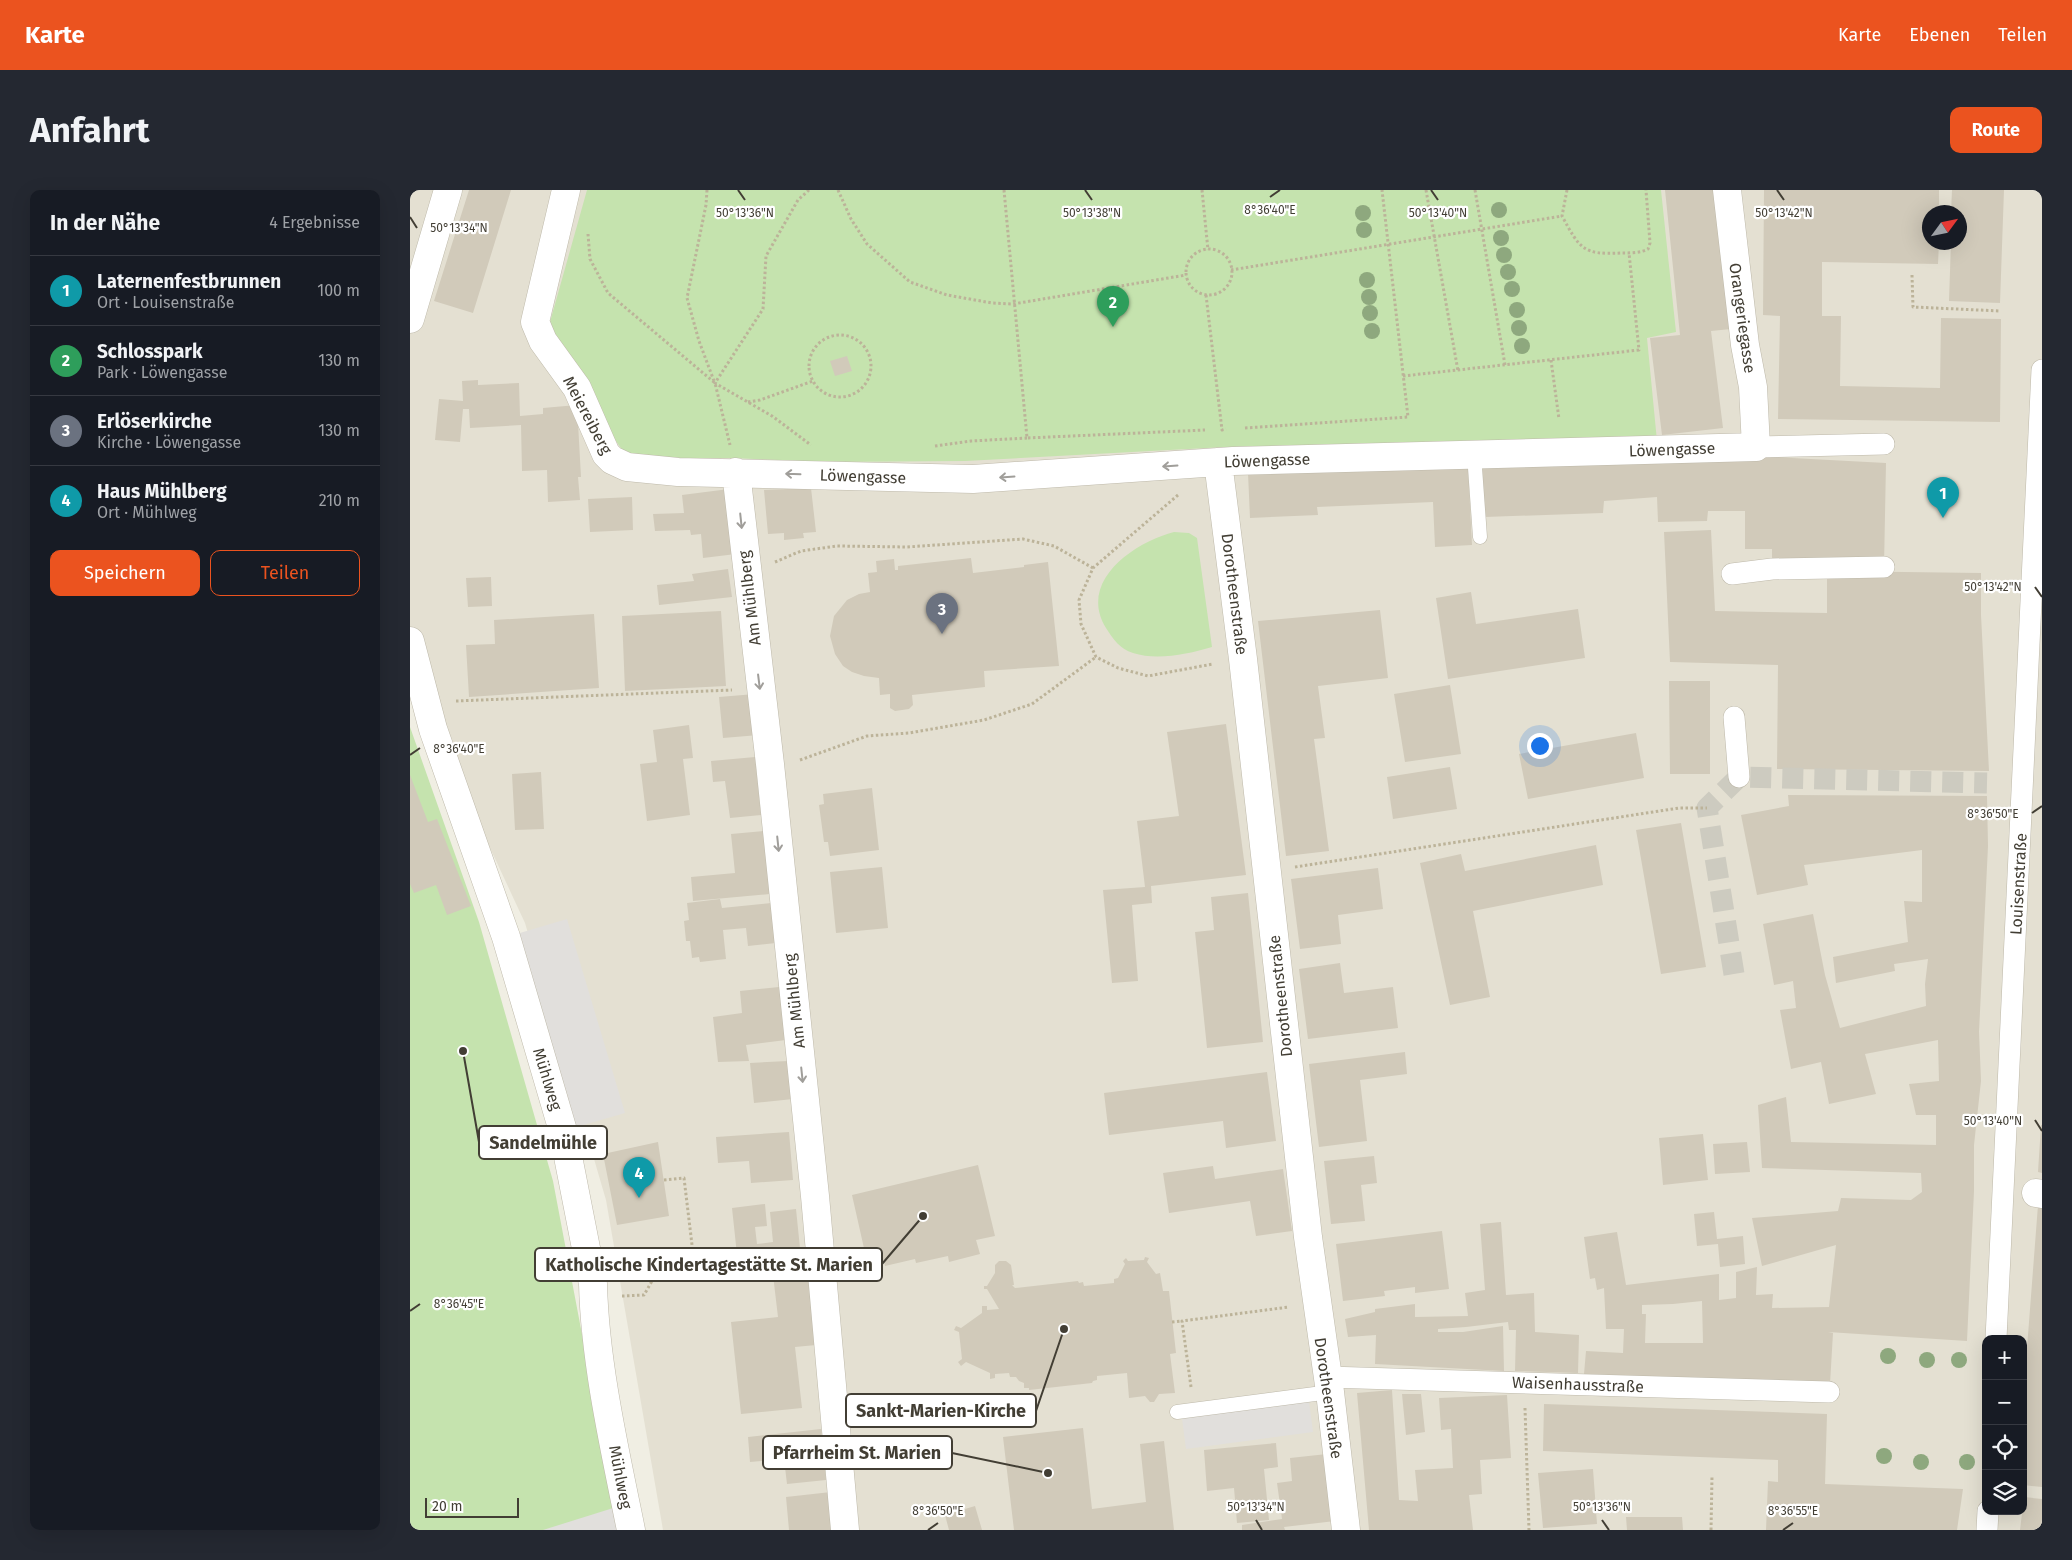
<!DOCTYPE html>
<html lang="de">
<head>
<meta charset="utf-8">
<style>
	body { margin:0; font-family:"Fira Sans",sans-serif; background:#242831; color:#f1f3f6 }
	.controls { position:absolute; right:15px; bottom:15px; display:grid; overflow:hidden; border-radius:10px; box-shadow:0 5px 20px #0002 }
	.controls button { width:45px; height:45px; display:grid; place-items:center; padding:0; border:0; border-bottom:1px solid #363941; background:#171b24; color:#f1f3f6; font:25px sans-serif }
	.compass { position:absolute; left:1512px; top:15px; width:45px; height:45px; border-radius:50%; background:#171b24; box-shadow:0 5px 20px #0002; rotate:57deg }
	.scale { position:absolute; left:15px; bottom:12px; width:94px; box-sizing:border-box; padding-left:5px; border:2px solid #423e34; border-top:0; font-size:14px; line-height:18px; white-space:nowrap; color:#423e34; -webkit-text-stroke:4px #fff; paint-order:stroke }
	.you { position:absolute; left:1129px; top:555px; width:18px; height:18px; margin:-12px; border:4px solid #fff; border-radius:50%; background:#1a73e8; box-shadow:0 0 0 8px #1a73e833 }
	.badge { display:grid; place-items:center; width:32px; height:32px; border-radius:50%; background:#eb531f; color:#fff; font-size:16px; font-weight:700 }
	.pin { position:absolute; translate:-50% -41px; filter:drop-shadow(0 1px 2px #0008) }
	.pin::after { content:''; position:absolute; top:26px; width:18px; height:15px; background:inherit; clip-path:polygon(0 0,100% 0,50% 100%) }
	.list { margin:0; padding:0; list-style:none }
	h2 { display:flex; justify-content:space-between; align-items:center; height:65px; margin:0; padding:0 20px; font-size:21px }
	h2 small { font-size:16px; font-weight:400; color:#9ea1a6 }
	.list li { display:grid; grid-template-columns:32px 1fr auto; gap:15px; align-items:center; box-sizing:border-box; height:70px; padding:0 20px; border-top:1px solid #363941 }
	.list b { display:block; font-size:19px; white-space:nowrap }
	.list p { margin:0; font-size:16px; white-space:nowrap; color:#9ea1a6 }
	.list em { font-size:16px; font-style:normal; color:#9ea1a6 }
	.actions { display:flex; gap:10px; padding:15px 20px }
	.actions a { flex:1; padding:11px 0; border:1px solid #eb531f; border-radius:10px; text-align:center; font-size:18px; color:#eb531f }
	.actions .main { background:#eb531f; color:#fff }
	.icon { flex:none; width:28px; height:28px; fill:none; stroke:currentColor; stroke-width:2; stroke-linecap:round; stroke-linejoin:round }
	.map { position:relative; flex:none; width:1632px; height:1340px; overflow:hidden; border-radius:10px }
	header { display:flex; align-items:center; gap:30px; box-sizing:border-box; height:70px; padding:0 25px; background:#eb531f; color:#fff }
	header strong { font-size:24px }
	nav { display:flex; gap:28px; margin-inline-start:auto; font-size:18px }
	.intro { display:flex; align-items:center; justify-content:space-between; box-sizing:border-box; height:120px; padding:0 30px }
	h1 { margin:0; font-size:35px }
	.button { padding:12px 22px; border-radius:10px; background:#eb531f; color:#fff; font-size:18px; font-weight:700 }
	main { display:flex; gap:30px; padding:0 30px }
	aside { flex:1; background:#171b24; border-radius:10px; box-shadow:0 5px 20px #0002 }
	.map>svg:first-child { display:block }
</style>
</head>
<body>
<header>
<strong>Karte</strong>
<nav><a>Karte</a><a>Ebenen</a><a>Teilen</a></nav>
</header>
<div class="intro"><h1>Anfahrt</h1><a class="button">Route</a></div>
<main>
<aside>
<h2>In der Nähe<small>4 Ergebnisse</small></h2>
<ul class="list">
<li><span class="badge" style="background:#0f9aa8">1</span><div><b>Laternenfestbrunnen</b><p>Ort · Louisenstraße</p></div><em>100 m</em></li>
<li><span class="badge" style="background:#2e9e5b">2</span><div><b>Schlosspark</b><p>Park · Löwengasse</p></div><em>130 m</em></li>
<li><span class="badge" style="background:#6b7280">3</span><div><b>Erlöserkirche</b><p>Kirche · Löwengasse</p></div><em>130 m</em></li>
<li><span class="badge" style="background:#0f9aa8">4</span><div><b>Haus Mühlberg</b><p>Ort · Mühlweg</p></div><em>210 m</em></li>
</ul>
<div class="actions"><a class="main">Speichern</a><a>Teilen</a></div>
</aside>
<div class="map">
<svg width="1632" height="1340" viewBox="0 0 1632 1340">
	<rect width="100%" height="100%" fill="#f0eee3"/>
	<!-- residential -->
	<path fill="#e4e0d2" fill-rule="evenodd" d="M0,0H1632V1340H253L196,1010L115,733L0,486ZM1520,22H1550V52H1520ZM1576,1149H1613V1321H1576Z"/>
	<!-- green -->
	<path fill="#c5e3ae" d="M177,0H1251L1266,142L1237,148L1247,251L815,257L555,271L411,272L323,268H264L222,264L213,261L201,244L143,145L140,132Z
		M764,342L779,343L787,348L802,457C778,464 747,471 723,463C710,459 703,449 696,438C667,391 725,352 764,342Z
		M0,537L69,732L143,991L209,1340H0Z"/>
	<!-- parking -->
	<path fill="#e1dfdc" d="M157,729L215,923L153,941L96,747Z
		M898,1204L903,1242L776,1259L771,1221Z
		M216,1314L221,1340H133Z"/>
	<!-- building -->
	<path fill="#d1caba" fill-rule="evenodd" d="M59,0H101L63,123L24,111Z
		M1255,0H1305L1321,139L1301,141L1313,238L1252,245L1240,148L1270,145Z
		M1354,0H1529V22H1520V52H1529L1528,74L1412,72V126H1431L1430,196L1530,198L1531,128L1591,129L1590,232L1368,229L1370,126L1353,125Z
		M1542,0H1594L1590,113L1539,111L1541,52H1550V22H1541Z
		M437,166L442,181L425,186L420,171Z
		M68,190V195L109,193L110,226L133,224V218L167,215L171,287H168L170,310L138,312L137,280L112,281L111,235L60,238L59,219H53L50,252L25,250L29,209L53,211L52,191Z
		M1363,267L1476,273L1474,377L1362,379V359H1335V321H1298L1297,331L1248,332L1247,307L1194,311L1193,323L1075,327L1071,274Z
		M1058,274L1062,355L1025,357L1023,312L907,317L908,325L840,328L838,283Z
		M401,298L406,342L393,343L394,348L374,350V343L358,344L354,300Z
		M319,299L326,364L293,368L291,344L281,345L280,340L245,341L243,324L274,323L272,305Z
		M222,307L223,340L180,342L178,309Z
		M1301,340L1305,421L1417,423V381L1571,383V425L1579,581L1367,579L1368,475L1260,472L1254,342Z
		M561,368L563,383L614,377V375L638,372L649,476L574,481L575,497L502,505L503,515L499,519L485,521L480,518V504L470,505L469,488L454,486L442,482L433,476L425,464L420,446L424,426L437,410L449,404L460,402L458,383L467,382L466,371L484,369L485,380H488V376Z
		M318,379L322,407L249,415L247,395L284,391L282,384Z
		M81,387L82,416L58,417L56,388Z
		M1061,402L1066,434L1168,419L1175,468L1038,489L1026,408Z
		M970,420L978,488L908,496L915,548L904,549L919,661L876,666L848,431Z
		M311,421L316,496L215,501L212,426Z
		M184,424L189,498L59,507L56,455L85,454L84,430Z
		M1259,491H1300V584H1260Z
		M1040,495L1051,564L995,572L984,504Z
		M345,504L349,545L313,548L309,507Z
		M816,534L836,685L741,696L742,713L722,715L728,791L702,793L693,700L735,697L727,631L769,626L757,542Z
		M279,535L283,568L273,569L280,625L237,631L230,574L247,572L243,540Z
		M1226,543L1234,588L1118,609L1109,564Z
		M345,567L351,625L320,628L315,591L303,592L301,571Z
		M1040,577L1047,619L983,629L977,587Z
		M131,582L134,639L105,640L102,584Z
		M0,585L18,632L27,629L61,716L37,725L26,695L4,703L0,694Z
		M462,598L469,660L420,666L418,652H414L409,615L414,614L413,604Z
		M1378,605L1577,606L1578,656L1569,842L1571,891L1564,955V1001L1557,1151L1418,1142L1423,1143L1420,1194L1174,1184L1176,1161L1213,1163L1214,1139H1196L1194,1098L1187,1100L1185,1088L1180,1089L1174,1047L1207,1042L1216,1095L1309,1084V1110L1326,1108V1082L1347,1077L1346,1105L1363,1104L1362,1118L1419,1117L1426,1055L1352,1076L1342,1028L1428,1021L1431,1008L1501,1010L1512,1002L1511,983L1352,978L1348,915L1376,907L1381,952L1526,955V925H1506L1499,894L1529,891L1528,850L1455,864L1466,904L1419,914L1411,872L1381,879L1370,820L1386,818L1383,791L1364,795L1353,734L1403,724L1415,785L1430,838L1516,816L1515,794L1518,769L1484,774L1485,781L1426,793L1423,767L1498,752L1494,711L1512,712V660L1394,675L1398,695L1347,705L1331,625L1379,616ZM1292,1111L1293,1153H1235L1236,1124H1232V1115L1263,1114Z
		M1271,633L1296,777L1251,784L1226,640Z
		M354,641L360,704L283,711L281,687L325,683L321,644Z
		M1186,655L1193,695L1063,721L1080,807L1040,815L1010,673L1051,664L1055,681Z
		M472,677L478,738L426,743L420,682Z
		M968,678L973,719L928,725L931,754L890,759L881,689Z
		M838,703L853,852L797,858L785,742L804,740L801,707Z
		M310,709L312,718L361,713L366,753L338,756L336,738L313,740L316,769L290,772L289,767L282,768L280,751H276L274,731L279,730L277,713Z
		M930,773L934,803L983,797L988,838L898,849L889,779Z
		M369,797L376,850L336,855L339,871L308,872L303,827L332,823L330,801Z
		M995,862L997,884L950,890L957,951L909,957L899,874Z
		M378,871L383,909L344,913L340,873Z
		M857,882L866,951L816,958L813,931L699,945L694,903Z
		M1631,935H1632V983L1628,982Z
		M379,942L383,990L341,993L339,971L308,973L306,947Z
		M1293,944L1298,990L1253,995L1249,948Z
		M248,952L259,1026L207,1035L193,964Z
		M1337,952L1340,982L1305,984L1303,954Z
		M964,966L967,993L951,995L955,1031L921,1034L914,971Z
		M568,975L585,1046L566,1050L570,1064L539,1072L538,1066L506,1073L505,1069L475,1076L474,1072L458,1076L442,1005Z
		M803,976L805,989L873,979L882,1041L846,1046L840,1011L759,1023L753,983Z
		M355,1014L357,1036L345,1037L347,1054L363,1052L360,1022L386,1019L391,1068L328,1074L322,1018Z
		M1628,1015L1632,1016V1297L1613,1295V1210Z
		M1304,1022L1307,1049L1333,1046L1335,1074L1310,1077L1308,1054L1287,1056L1284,1024Z
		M1091,1032L1096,1105L1124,1103L1125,1142L1169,1145L1168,1183L1105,1181L1106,1140H1099L1098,1132L1056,1137L1028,1139V1142H1053L1093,1136L1094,1181L965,1174L966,1145L938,1147L935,1129L965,1122V1119L1005,1114V1127L1058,1126L1055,1103L1075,1100L1070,1034Z
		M1032,1041L1039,1099L1005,1103V1097L974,1101L975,1106L933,1111L926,1054Z
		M735,1067L739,1068L737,1072L746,1084L750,1083L753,1101H759L766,1163L760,1164L765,1203L749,1204L744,1212H740L735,1206L719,1208L717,1183L687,1186V1190L683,1191L682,1193L619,1200V1198H614V1193L609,1191L606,1187H600L599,1183L585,1184V1188L580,1189V1183L556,1172L551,1176L548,1172L552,1169L549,1142L544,1140L546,1136L551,1138L572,1123V1116H577V1120L589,1119L577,1099H574V1096H577L585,1083V1075L589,1071H596L601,1075L604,1095H602L605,1098L668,1091L669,1093L673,1092L674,1096L704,1093V1089L708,1088L715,1074L713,1071L716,1068L718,1071L734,1070Z
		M398,1081L406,1155L385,1157L392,1218L331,1224L321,1132L368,1127L363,1085Z
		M982,1200L989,1310L1008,1311L1005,1280L1043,1278L1041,1239L1031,1240L1029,1208L1097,1205L1101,1268L1070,1270L1072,1304L1059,1305L1063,1340H959L947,1203Z
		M992,1204H1011L1015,1242L996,1245Z
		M1134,1214L1417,1224L1415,1294L1553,1299L1547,1340H1356L1358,1291L1368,1292V1270L1133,1261Z
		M673,1238L682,1319L736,1312L730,1254L754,1251L764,1340H604L593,1247Z
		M411,1239L416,1290L377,1294L374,1269L340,1272L338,1247Z
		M866,1253L868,1277L854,1279L859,1330L827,1333L824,1298L797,1301L794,1260Z
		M917,1264L925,1331L874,1337L875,1340H832V1335L872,1329L867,1293L882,1291L880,1268Z
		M1183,1279L1187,1334L1133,1338L1128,1283Z
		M421,1302L425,1340H379L376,1307Z
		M1614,1307L1632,1309V1340H1610Z
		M565,1316L572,1340H539L535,1325Z
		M1216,1327H1272L1273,1340H1217Z"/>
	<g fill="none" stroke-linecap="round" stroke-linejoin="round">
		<!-- pedestrian-tunnel -->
		<path stroke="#cdcbc0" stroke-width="21" stroke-dasharray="21 11" stroke-linecap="butt" d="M1324,784L1297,618L1329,587L1577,593"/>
		<defs>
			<path id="service" d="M1064,264L1070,347
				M767,1222L920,1202"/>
			<path id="pedestrian" d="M1346,257L1474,254
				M1322,384L1362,379L1474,377
				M1324,527L1329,587
				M1586,1149L1632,180
				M917,1187L1419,1202
				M1577,1340L1578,1321"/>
			<path id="minor" d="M156,0L125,132L133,151L167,198L196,264L202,270L217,277L268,282L563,289L823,271L1346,257L1343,197L1335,155L1317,0
				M0,129L38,0
				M808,272L833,469L898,1047L920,1202L936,1340
				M326,282L360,574L405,1006L435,1340
				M0,451L23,539L96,747L153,941L183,1094C185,1174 205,1261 221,1340
				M1626,1003L1632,1004"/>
		</defs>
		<!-- service casing -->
		<use href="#service" stroke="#beb9aa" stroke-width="15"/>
		<!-- pedestrian casing -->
		<use href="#pedestrian" stroke="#beb9aa" stroke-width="22"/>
		<!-- minor casing -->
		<use href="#minor" stroke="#beb9aa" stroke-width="29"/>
		<!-- path -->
		<path stroke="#bcb399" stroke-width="3" stroke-dasharray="2.5 2.5" stroke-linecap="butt" d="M297,0L296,15L277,108L289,151L304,191
			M399,0L388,10L356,66L353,119L305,193L362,226L401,255
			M428,0L441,29L457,54L500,92L537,105L582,113L603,114L776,85
			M594,0L617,248L795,240
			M792,0L798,60
			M1016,0L1048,181
			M1065,0L1095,175
			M1157,0L1152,26C1170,59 1173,65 1211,63C1220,63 1231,63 1238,59L1240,53L1236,0
			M178,44L180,69L198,103L305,193L320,255
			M776 82a23 23 0 1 1 46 0a23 23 0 1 1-46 0Z
			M821,80L1152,26
			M1502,85L1503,117L1590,121
			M796,105L812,240L816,239
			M399 176a31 31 0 1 1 62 0a31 31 0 1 1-62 0Z
			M1141,170L1149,229
			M993,186L1229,160L1219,63
			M338,212L350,210L403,191
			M835,238L998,227L972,0
			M525,256L561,251L617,248
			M768,305L683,378L669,410L671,434L686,467L708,478L738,486L803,474
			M365,372L391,361L427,356L497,357L613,349L644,356L683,378
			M46,511L322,500
			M390,570L457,546L499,543L574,530L622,514L686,467
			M885,677L1269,618H1297
			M254,990L274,988L285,1080
			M212,1106L234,1105L246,1084L298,1079L381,1078
			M762,1132L772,1131
			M781,1197L772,1131L879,1117
			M1115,1218L1119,1340
			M1301,1340L1302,1286"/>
		<!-- service -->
		<use href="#service" stroke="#fff" stroke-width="14"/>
		<!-- pedestrian -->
		<use href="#pedestrian" stroke="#fff" stroke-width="21"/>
		<!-- minor -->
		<use href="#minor" stroke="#fff" stroke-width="28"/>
	</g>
	<!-- trees -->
	<g fill="#8ea87e">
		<circle cx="1089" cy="20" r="8"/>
		<circle cx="953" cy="23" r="8"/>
		<circle cx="954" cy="40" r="8"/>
		<circle cx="1091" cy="48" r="8"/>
		<circle cx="1094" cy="65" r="8"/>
		<circle cx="1098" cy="82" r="8"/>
		<circle cx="957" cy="90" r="8"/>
		<circle cx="1102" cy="99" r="8"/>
		<circle cx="959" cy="107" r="8"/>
		<circle cx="1107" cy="120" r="8"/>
		<circle cx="960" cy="123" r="8"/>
		<circle cx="1109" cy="138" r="8"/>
		<circle cx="962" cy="141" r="8"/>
		<circle cx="1112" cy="156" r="8"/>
		<circle cx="1478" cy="1166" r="8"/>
		<circle cx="1517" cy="1170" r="8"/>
		<circle cx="1549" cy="1170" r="8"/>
		<circle cx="1474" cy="1266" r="8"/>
		<circle cx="1511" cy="1272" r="8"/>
		<circle cx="1557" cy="1272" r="8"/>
	</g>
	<!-- one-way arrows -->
	<defs><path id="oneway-shaft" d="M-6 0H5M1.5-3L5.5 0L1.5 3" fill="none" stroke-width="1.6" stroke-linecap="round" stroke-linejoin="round" transform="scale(1.25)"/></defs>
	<g stroke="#a09e9a">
		<use href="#oneway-shaft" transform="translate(760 276) rotate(176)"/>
		<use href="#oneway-shaft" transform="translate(383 284) rotate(-178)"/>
		<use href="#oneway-shaft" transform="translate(597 287) rotate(176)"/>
		<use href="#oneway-shaft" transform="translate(331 331) rotate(84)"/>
		<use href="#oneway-shaft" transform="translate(349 492) rotate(83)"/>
		<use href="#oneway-shaft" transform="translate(368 654) rotate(84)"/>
		<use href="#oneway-shaft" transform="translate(392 885) rotate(84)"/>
	</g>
	<!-- ticks -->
	<path fill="none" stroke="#423e34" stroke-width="2" d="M328,0L335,10M675,0L682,10M1021,0L1028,10M1367,0L1374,10M860,7L870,0M0,27L7,38M1625,397L1632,407M0,565L10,558M1622,623L1632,616M1625,930L1632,941M0,1121L10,1114M846,1330L852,1340M1192,1330L1199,1340M518,1340L528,1333M1373,1340L1383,1333"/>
	<g text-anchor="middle" stroke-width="4.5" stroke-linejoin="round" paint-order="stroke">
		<!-- street labels -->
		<g font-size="16" fill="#423e34" stroke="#fff">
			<text transform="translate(1333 128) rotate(82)" y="6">Orangeriegasse</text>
			<text transform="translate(178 225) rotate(62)" y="6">Meiereiberg</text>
			<text transform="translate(1262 259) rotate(-2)" y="6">Löwengasse</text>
			<text transform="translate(857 270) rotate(-2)" y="6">Löwengasse</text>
			<text transform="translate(453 286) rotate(2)" y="6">Löwengasse</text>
			<text transform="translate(825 404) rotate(83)" y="6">Dorotheenstraße</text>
			<text transform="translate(339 408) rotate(-97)" y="6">Am Mühlberg</text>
			<text transform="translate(1608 694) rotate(-87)" y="6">Louisenstraße</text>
			<text transform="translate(870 806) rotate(-96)" y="6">Dorotheenstraße</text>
			<text transform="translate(384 811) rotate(-96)" y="6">Am Mühlberg</text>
			<text transform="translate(138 889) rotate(73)" y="6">Mühlweg</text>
			<text transform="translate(1168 1194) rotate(2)" y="6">Waisenhausstraße</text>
			<text transform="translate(919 1208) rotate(82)" y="6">Dorotheenstraße</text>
			<text transform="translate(211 1287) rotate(79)" y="6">Mühlweg</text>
		</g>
	</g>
	<g font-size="12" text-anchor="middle" fill="#423e34" stroke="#fff" stroke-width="4.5" stroke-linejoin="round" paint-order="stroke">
		<text x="860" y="24">8°36'40"E</text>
		<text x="1374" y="27">50°13'42"N</text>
		<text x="335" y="27">50°13'36"N</text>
		<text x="682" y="27">50°13'38"N</text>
		<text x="1028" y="27">50°13'40"N</text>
		<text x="49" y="42">50°13'34"N</text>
		<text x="1583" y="401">50°13'42"N</text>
		<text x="49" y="563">8°36'40"E</text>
		<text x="1583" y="628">8°36'50"E</text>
		<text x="1583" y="935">50°13'40"N</text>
		<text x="49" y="1118">8°36'45"E</text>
		<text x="846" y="1321">50°13'34"N</text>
		<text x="1192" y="1321">50°13'36"N</text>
		<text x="528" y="1325">8°36'50"E</text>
		<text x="1383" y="1325">8°36'55"E</text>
	</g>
	<!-- callouts -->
	<path fill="none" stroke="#423e34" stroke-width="2" d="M53 861L69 952M513 1026L472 1074M654 1139L626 1221M638 1283L542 1263"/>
	<g fill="#423e34" stroke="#fff" stroke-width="2">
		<circle cx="53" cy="861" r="5"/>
		<circle cx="513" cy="1026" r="5"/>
		<circle cx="654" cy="1139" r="5"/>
		<circle cx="638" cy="1283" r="5"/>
	</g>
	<g fill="#fff" stroke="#423e34" stroke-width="2">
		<rect x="69" y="936" width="128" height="33" rx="5"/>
		<rect x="125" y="1058" width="347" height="33" rx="5"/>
		<rect x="436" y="1204" width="190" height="33" rx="5"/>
		<rect x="353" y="1246" width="189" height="33" rx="5"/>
	</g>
	<g font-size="18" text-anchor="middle" font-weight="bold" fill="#423e34">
		<text x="133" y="959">Sandelmühle</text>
		<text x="299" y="1081">Katholische Kindertagestätte St. Marien</text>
		<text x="531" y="1227">Sankt-Marien-Kirche</text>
		<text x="447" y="1269">Pfarrheim St. Marien</text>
	</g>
</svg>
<div class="controls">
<button>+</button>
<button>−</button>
<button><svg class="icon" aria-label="locate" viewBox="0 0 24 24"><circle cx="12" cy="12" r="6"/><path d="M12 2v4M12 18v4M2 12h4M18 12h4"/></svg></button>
<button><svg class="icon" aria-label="layers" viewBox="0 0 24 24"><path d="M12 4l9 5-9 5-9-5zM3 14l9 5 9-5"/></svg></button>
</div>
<svg class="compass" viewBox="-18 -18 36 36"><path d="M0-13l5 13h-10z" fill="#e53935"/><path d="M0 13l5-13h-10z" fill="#9ea1a6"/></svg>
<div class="scale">20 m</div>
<div class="you"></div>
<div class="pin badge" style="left:1533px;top:328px;background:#0f9aa8">1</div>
<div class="pin badge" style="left:703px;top:137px;background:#2e9e5b">2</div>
<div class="pin badge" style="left:532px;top:444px;background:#6b7280">3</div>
<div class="pin badge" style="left:229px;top:1008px;background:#0f9aa8">4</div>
</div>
</main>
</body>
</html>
